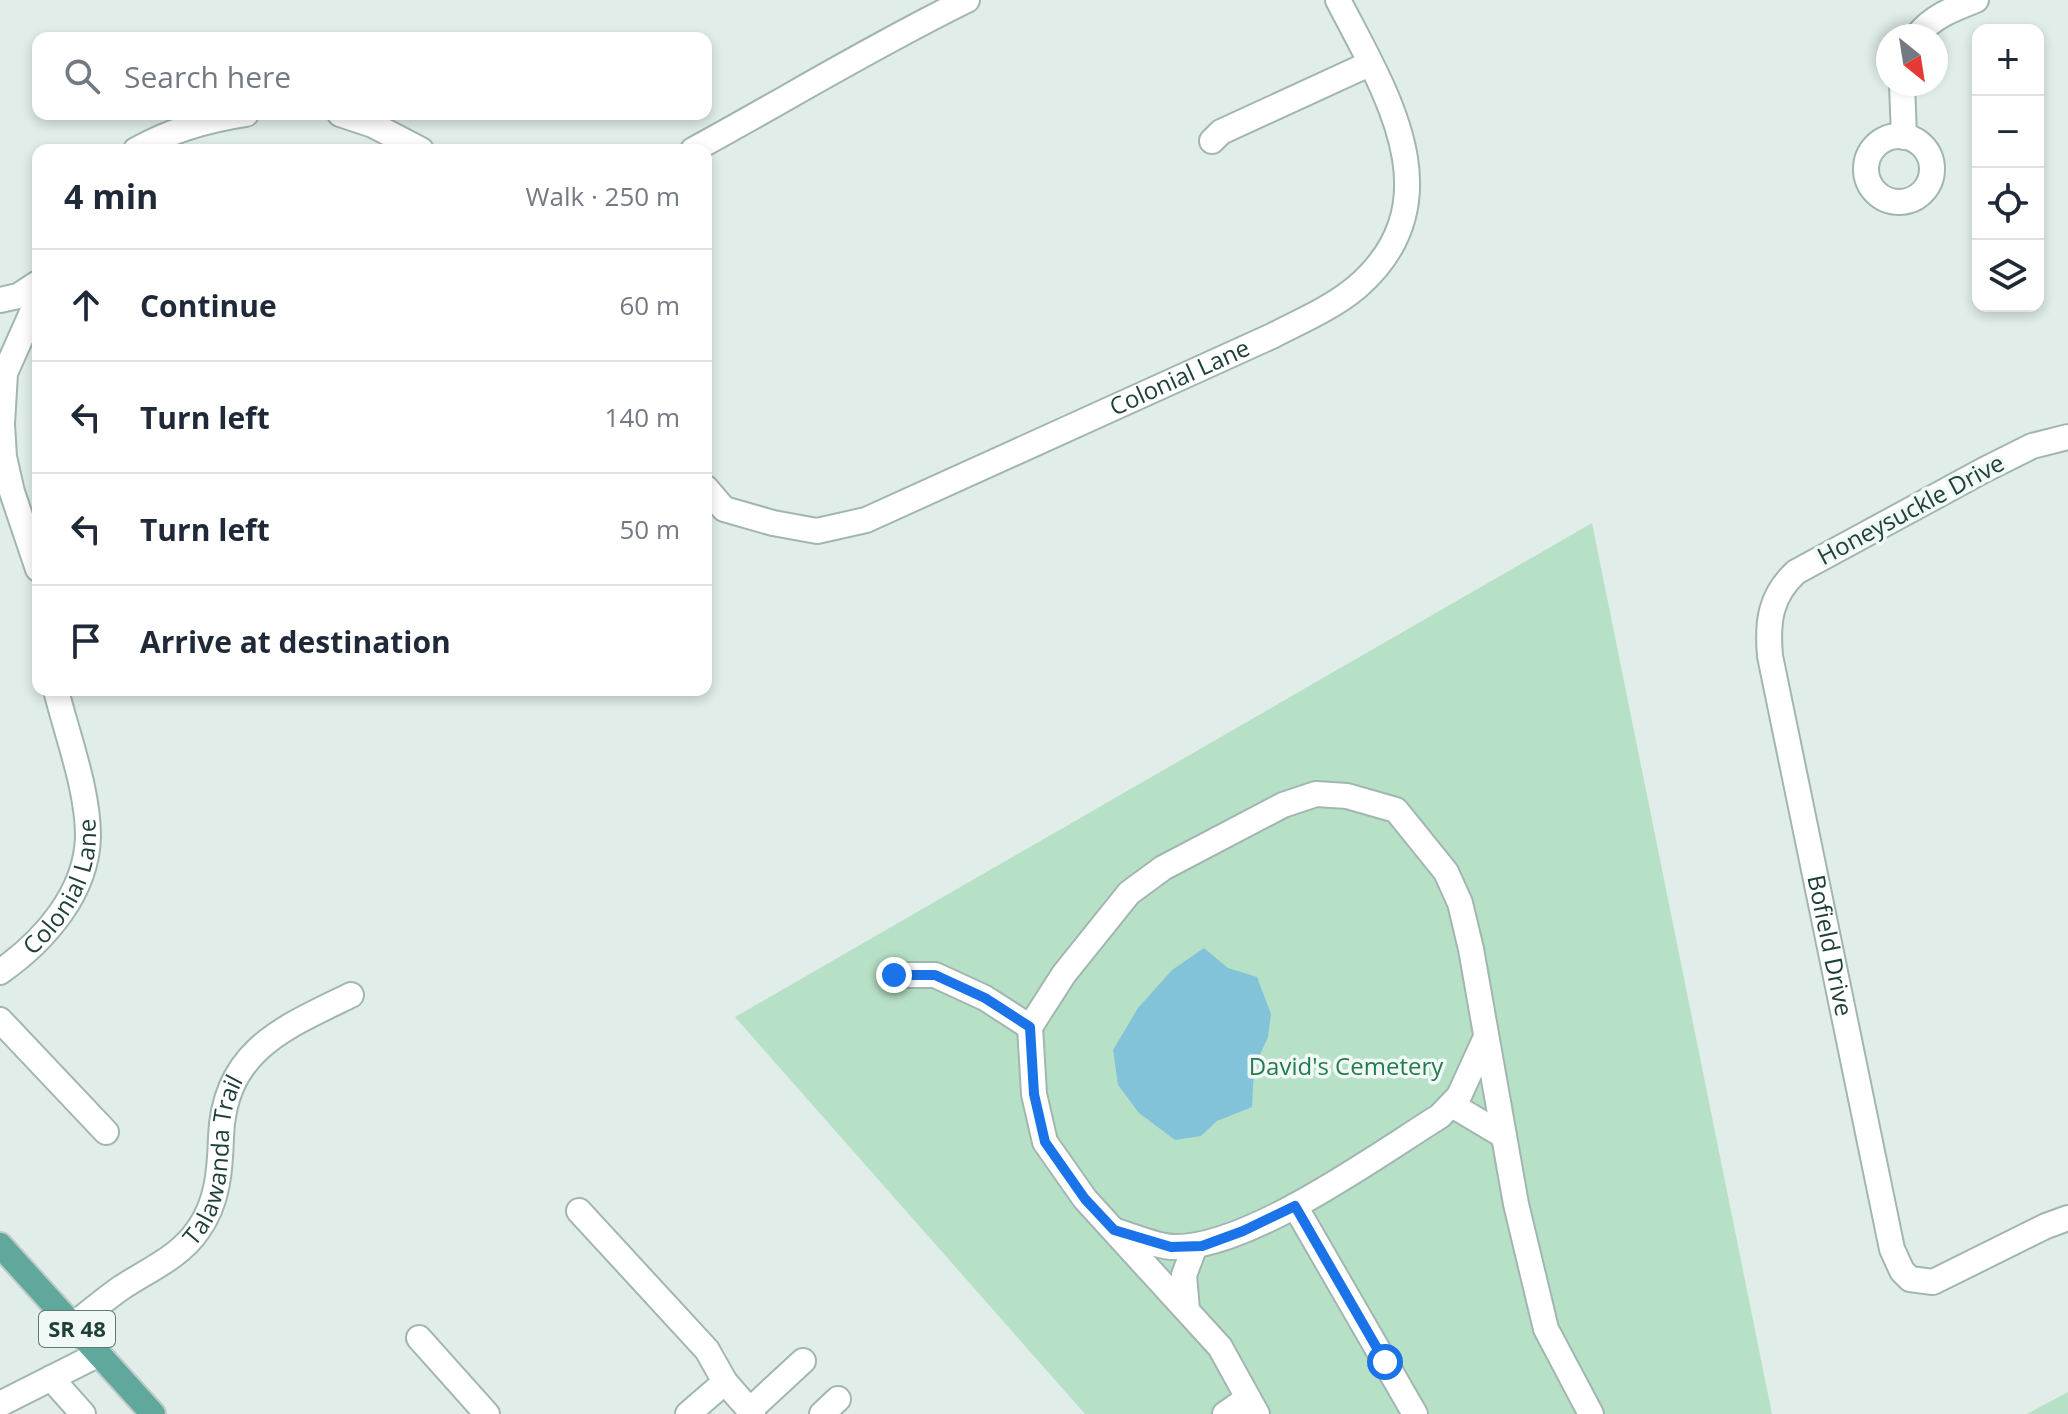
<!DOCTYPE html>
<html lang="en">
<head>
<meta charset="utf-8">
<style>
	body { margin:0; font-family:"Open Sans",sans-serif; background:#f6f6f7; color:#1f2937 }
	.controls { position:absolute; right:24px; top:24px; display:grid; overflow:hidden; border-radius:16px; box-shadow:0 4px 12px #0003 }
	.controls button { width:72px; height:72px; display:grid; place-items:center; padding:0; border:0; border-bottom:2px solid #e0e1e3; background:#fff; color:#1f2937; font:40px sans-serif }
	.compass { position:absolute; left:1876px; top:24px; width:72px; height:72px; border-radius:50%; background:#fff; box-shadow:0 4px 12px #0003; rotate:150deg }
	.stop { position:absolute; width:24px; height:24px; margin:-18px; border:6px solid #1a73e8; border-radius:50%; background:#fff }
	.stop.end { background:#1a73e8; border-color:#fff; box-shadow:0 2px 8px #0008 }
	.list { margin:0; padding:0; list-style:none }
	h2 { display:flex; justify-content:space-between; align-items:center; height:104px; margin:0; padding:0 32px; font-size:34px }
	h2 small { font-size:26px; font-weight:400; color:#747a83 }
	.list li { display:grid; grid-template-columns:52px 1fr auto; gap:24px; align-items:center; box-sizing:border-box; height:112px; padding:0 32px; border-top:2px solid #e0e1e3 }
	.list b { display:block; font-size:30px; white-space:nowrap }
	.list em { font-size:26px; font-style:normal; color:#747a83 }
	.icon { flex:none; width:44px; height:44px; fill:none; stroke:currentColor; stroke-width:2; stroke-linecap:round; stroke-linejoin:round }
	.map { position:relative; flex:none; width:2068px; height:1414px; overflow:hidden }
	.search { position:absolute; background:#fff; box-shadow:0 4px 12px #0003; left:32px; top:32px; width:680px; height:88px; display:flex; align-items:center; gap:20px; box-sizing:border-box; padding:0 28px; border-radius:16px; color:#747a83; font-size:30px }
	.panel { position:absolute; background:#fff; box-shadow:0 4px 12px #0003; left:32px; top:144px; width:680px; height:552px; border-radius:16px }
	.map>svg:first-child { display:block }
</style>
</head>
<body>
<div class="map">
<svg width="2068" height="1414" viewBox="0 0 2068 1414">
	<rect width="100%" height="100%" fill="#e0ede9"/>
	<!-- green -->
	<path fill="#b7e1c6" d="M1592,523L1772,1414H1085L735,1017Z
		M2068,1392V1414H2027Z"/>
	<!-- water -->
	<path fill="#82c3d9" d="M1204,948L1228,968L1257,977L1271,1014L1268,1037L1254,1068L1252,1107L1217,1121L1201,1136L1175,1140L1139,1113L1118,1085L1113,1050L1138,1008L1172,970Z"/>
	<g fill="none" stroke-linecap="round" stroke-linejoin="round">
		<defs>
			<g id="minor">
				<path d="M1917,36C1933,16 1953,9 1976,0"/>
				<path d="M1902,84L1904,137"/>
				<path d="M340,114L373,125L421,150"/>
				<circle cx="1899" cy="169" r="33"/>
				<path d="M1212,141L1221,132L1369,64"/>
				<path d="M136,150C171,130 206,120 246,114"/>
				<path d="M693,150C785,100 873,46 967,0"/>
				<path d="M38,299L5,373L2,424L4,457L12,492L38,569"/>
				<path d="M0,300L18,296L38,283"/>
				<path id="s1" d="M2068,437L2032,446L1984,470L1796,572C1770,596 1767,622 1770,656L1892,1249L1902,1271L1910,1279L1933,1282L2046,1226L2068,1218"/>
				<path id="s2" d="M706,488L724,509L773,523L817,531L866,520L1272,336C1301,321 1332,308 1357,287C1456,201 1386,93 1338,0"/>
				<path id="s3" d="M0,972C44,941 87,893 88,836C88,789 67,735 56,690"/>
				<path d="M894,975H935L985,998L1030,1027"/>
				<path d="M0,1020L106,1132"/>
				<path d="M1452,1105L1504,1136"/>
				<path d="M1295,1206L1415,1414"/>
				<path d="M579,1211L707,1350L725,1382L753,1414"/>
				<path d="M1116,1231C1134,1236 1156,1247 1175,1247C1249,1248 1376,1156 1440,1116L1459,1096L1486,1037"/>
				<path d="M1187,1310L1184,1275L1195,1246"/>
				<path id="s4" d="M73,1325C89,1313 105,1299 121,1288C148,1270 180,1257 198,1230C218,1203 220,1169 221,1137C224,1051 283,1028 351,995"/>
				<path d="M419,1338L487,1414"/>
				<path d="M51,1378L83,1414"/>
				<path d="M0,1404L99,1354"/>
				<path d="M750,1410L803,1361"/>
				<path d="M688,1414L725,1382"/>
				<path d="M822,1414L838,1399"/>
				<path d="M1225,1414L1248,1398"/>
				<path d="M1257,1414L1220,1347L1085,1199L1045,1142L1034,1094L1030,1027L1064,974L1129,893L1163,868L1283,805L1316,794L1347,796L1396,810L1446,872L1460,903L1471,949L1516,1204L1546,1329L1591,1414"/>
			</g>
			<path id="major" d="M0,1245L153,1414"/>
		</defs>
		<!-- minor casing -->
		<use href="#minor" stroke="#a2b6b1" stroke-width="28"/>
		<!-- major casing -->
		<use href="#major" stroke="#c0cac8" stroke-width="28"/>
		<!-- minor -->
		<use href="#minor" stroke="#fff" stroke-width="24"/>
		<!-- major -->
		<use href="#major" stroke="#60a89c" stroke-width="24"/>
	</g>
	<g fill="none" stroke-linecap="round" stroke-linejoin="round">
		<!-- route -->
		<path stroke="#1a73e8" stroke-width="10" d="M894,975H935L985,998L1030,1027L1034,1094L1045,1142L1085,1199L1114,1230L1171,1247L1202,1246L1243,1231L1295,1206L1385,1362"/>
	</g>
	<g text-anchor="middle" stroke-width="7" stroke-linejoin="round" paint-order="stroke">
		<!-- shield labels -->
		<rect fill="#f1f9f6" stroke="#5e7872" stroke-width="2" x="39" y="1311" width="76" height="36" rx="6"/>
		<g font-size="22" font-weight="bold" fill="#1f403a">
			<text x="77" y="1337">SR 48</text>
		</g>
		<!-- street labels -->
		<g font-size="24" fill="#1f403a" stroke="#f1f9f6">
			<text dy="8" stroke="none"><textPath href="#s2" startOffset="518">Colonial Lane</textPath></text>
			<text transform="translate(1911 510) rotate(-28)" y="8">Honeysuckle Drive</text>
			<text dy="8" stroke="none"><textPath href="#s3" startOffset="110">Colonial Lane</textPath></text>
			<text dy="8" stroke="none"><textPath href="#s1" startOffset="692">Bofield Drive</textPath></text>
			<text dy="8" stroke="none"><textPath href="#s4" startOffset="230">Talawanda Trail</textPath></text>
		</g>
		<!-- park labels -->
		<g font-size="24" fill="#247b4e" stroke="#f1f9f6">
			<text x="1346" y="1075">David's Cemetery</text>
		</g>
	</g>
</svg>
<div class="controls">
<button>+</button>
<button>−</button>
<button><svg class="icon" aria-label="locate" viewBox="0 0 24 24"><circle cx="12" cy="12" r="6"/><path d="M12 2v4M12 18v4M2 12h4M18 12h4"/></svg></button>
<button><svg class="icon" aria-label="layers" viewBox="0 0 24 24"><path d="M12 4l9 5-9 5-9-5zM3 14l9 5 9-5"/></svg></button>
</div>
<svg class="compass" viewBox="-18 -18 36 36"><path d="M0-13l5 13h-10z" fill="#e53935"/><path d="M0 13l5-13h-10z" fill="#747a83"/></svg>
<div class="stop" style="left:1385px;top:1362px"></div>
<div class="stop end" style="left:894px;top:975px"></div>
<div class="search"><svg class="icon" aria-label="search" viewBox="0 0 24 24"><circle cx="10" cy="10" r="6"/><path d="M15 15l6 6"/></svg>Search here</div>
<section class="panel">
<h2>4 min<small>Walk · 250 m</small></h2>
<ul class="list">
<li><svg class="icon" aria-label="ahead" viewBox="0 0 24 24"><path d="M12 20V5M6 11l6-6 6 6"/></svg><div><b>Continue</b></div><em>60 m</em></li>
<li><svg class="icon" aria-label="left" viewBox="0 0 24 24"><path d="M17 20v-9H6M10 6l-5 5 5 5"/></svg><div><b>Turn left</b></div><em>140 m</em></li>
<li><svg class="icon" aria-label="left" viewBox="0 0 24 24"><path d="M17 20v-9H6M10 6l-5 5 5 5"/></svg><div><b>Turn left</b></div><em>50 m</em></li>
<li><svg class="icon" aria-label="arrive" viewBox="0 0 24 24"><path d="M6 21V4h12l-3 4 3 4H6"/></svg><div><b>Arrive at destination</b></div></li>
</ul>
</section>
</div>
</body>
</html>
